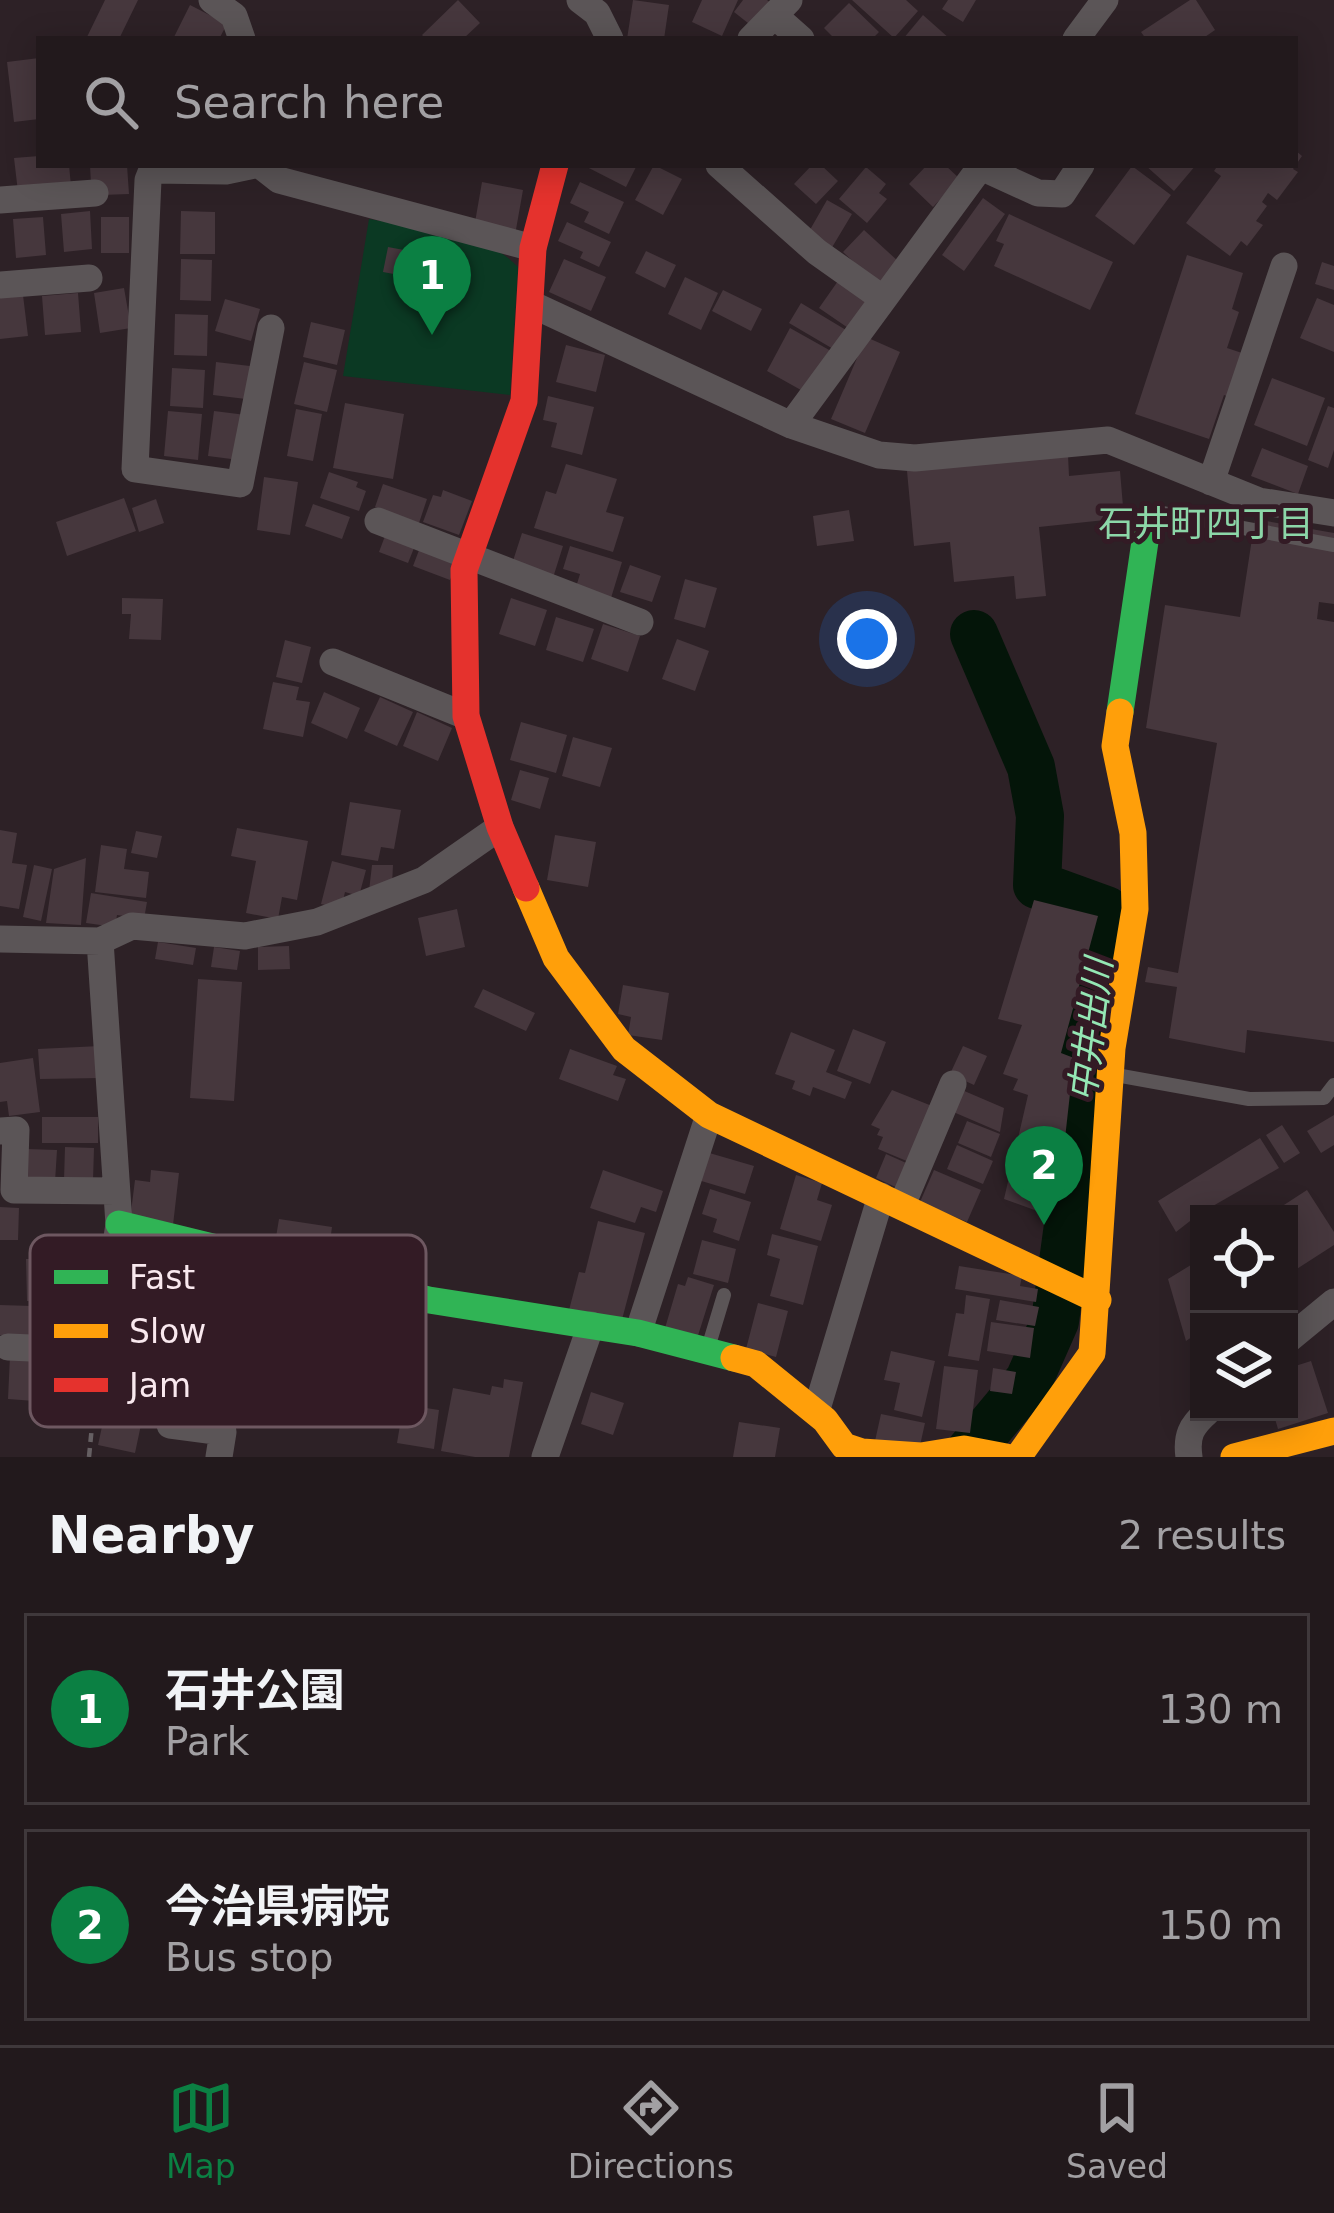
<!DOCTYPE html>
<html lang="en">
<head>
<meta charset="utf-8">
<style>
	body { margin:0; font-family:"DejaVu Sans","Noto Sans JP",sans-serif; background:#2e2629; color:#f1f3f6 }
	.controls { position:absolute; right:36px; bottom:36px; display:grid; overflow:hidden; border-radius:0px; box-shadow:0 6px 30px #0003 }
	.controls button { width:108px; height:108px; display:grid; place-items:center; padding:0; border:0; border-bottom:3px solid #3f383b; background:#22191c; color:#f1f3f6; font:60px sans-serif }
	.you { position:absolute; left:867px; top:639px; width:42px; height:42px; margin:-30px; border:9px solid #fff; border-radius:50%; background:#1a73e8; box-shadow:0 0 0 18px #1a73e833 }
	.badge { display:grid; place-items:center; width:78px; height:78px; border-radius:50%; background:#0b8043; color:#fff; font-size:39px; font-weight:700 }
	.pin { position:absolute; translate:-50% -99px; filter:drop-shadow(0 3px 6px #0008) }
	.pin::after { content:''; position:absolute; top:63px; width:42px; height:36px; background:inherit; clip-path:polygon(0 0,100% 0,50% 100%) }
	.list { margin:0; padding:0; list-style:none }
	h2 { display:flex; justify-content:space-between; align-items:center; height:156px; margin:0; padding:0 48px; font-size:51px }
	h2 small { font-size:39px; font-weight:400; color:#a2a0a3 }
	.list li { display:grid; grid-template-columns:78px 1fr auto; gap:36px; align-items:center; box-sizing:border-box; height:192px; margin:0 24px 24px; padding:0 24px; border:3px solid #3f383b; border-radius:0px }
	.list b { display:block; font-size:45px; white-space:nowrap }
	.list p { margin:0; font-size:39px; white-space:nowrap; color:#a2a0a3 }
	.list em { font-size:39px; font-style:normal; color:#a2a0a3 }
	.icon { flex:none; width:66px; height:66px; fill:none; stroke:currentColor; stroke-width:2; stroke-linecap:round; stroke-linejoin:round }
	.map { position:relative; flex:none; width:1334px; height:1457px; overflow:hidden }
	.search { position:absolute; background:#22191c; box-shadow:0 6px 30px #0003; left:36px; right:36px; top:36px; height:132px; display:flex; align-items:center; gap:30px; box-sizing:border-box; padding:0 42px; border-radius:0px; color:#a2a0a3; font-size:45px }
	.sheet { height:588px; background:#22191c }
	nav { display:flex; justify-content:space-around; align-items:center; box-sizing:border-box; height:168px; border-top:3px solid #3f383b; background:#22191c; font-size:33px; color:#a2a0a3 }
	nav a { display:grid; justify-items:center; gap:6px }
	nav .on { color:#0b8043 }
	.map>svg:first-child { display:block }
</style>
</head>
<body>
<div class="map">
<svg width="1334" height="1457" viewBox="0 0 1334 1457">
	<rect width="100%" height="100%" fill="#2d2126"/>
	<!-- green -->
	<path fill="#0b3923" d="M369,219C421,228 479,227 518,267L510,395L343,376Z"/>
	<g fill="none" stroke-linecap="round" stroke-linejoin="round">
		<!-- river -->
		<path stroke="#041509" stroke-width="48" d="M965,1457L1029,1380L1055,1321L1079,1144L1081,1049L1106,910L1037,885L1040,816L1031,767L974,634"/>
	</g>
	<!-- building -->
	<path fill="#46373d" d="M105,0H138L119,39H86Z
		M458,0L480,23L463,39H426L422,35Z
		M633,0L669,5L664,39H627Z
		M702,0H738L722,36L692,22Z
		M743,0H767L772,4L753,27L734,12Z
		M852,0H906L918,11L894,38Z
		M948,0H976L963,22L942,9Z
		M1190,0H1196L1215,30L1202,39H1146L1141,32Z
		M849,3L879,32L872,39H835L824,28Z
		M190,5L227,24L219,39H173Z
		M923,15L950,39H903Z
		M39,58V119L14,122L7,62Z
		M1295,150L1302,156L1293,169L1298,172L1277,200L1268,193L1262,202L1267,206L1256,221L1263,225L1247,246L1241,241L1230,256L1186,223L1221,176L1214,171L1218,165H1295Z
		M39,156V165H69L71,186L18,192L14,158Z
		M90,165H127L129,194L101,195L91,184Z
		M583,165H637L626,187Z
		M654,165L682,179L663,215L635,200Z
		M812,165H821L838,181L816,204L794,184Z
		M927,165H945L960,179L933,207L909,184Z
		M1145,165H1196L1174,191Z
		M1132,166L1171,195L1134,245L1095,216Z
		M866,167L886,184L879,193L887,199L867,223L839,199Z
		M482,182L523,190L515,235L474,228Z
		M580,182L624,202L609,234L584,222L589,212L570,203Z
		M983,198L1005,214L964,271L942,255Z
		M827,200L852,214L831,249L807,235Z
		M90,211L92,249L64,252L61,214Z
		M181,211L215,212V254H180Z
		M1009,214L1113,262L1090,310L994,266L1004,244L996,241Z
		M43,217L46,255L16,258L13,219Z
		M101,217H129V253H101Z
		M567,222L611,242L599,267L580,258L583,252L558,241Z
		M864,230L899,262L878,285L843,252Z
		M388,247L404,250L399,275L383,272Z
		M646,251L676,265L665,288L635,273Z
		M1187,255L1243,273L1232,309L1239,312L1227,348L1245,354L1231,398L1224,395L1209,439L1135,414Z
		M181,259L212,260L211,301L180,300Z
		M564,259L606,277L591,311L549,292Z
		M1322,262L1334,266V290L1315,284Z
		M685,277L718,293L701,330L668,314Z
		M838,281L873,305L854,332L819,308Z
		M124,288L131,328L100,333L94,293Z
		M723,290L762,309L751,331L712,311Z
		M78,293L81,332L45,335L42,296Z
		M23,295L28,336L0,339V298Z
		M1317,298L1334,305V352L1300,338Z
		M225,299L260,309L251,341L215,331Z
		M801,303L851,333L840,353L789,323Z
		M175,314L208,315L207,356L174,355Z
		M311,322L345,330L337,365L303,357Z
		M790,328L831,351L808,394L767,371Z
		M866,337L900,352L865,433L831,419Z
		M566,345L605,355L596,392L556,382Z
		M216,362L250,366L246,399L213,395Z
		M304,362L337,370L327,412L294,404Z
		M172,368L205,370L203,408L170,406Z
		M1272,378L1325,398L1307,446L1254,425Z
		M548,396L594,407L582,455L551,447L557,423L543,420Z
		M345,403L404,414L393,479L333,468Z
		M1328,406L1334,408V450L1328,468L1308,460Z
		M296,409L322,414L313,461L287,456Z
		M168,411L202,414L198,460L164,456Z
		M214,411L246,415L239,460L208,456Z
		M1262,448L1308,466L1298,494L1251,476Z
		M1068,455L1069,476L1120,471L1124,518L1039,527L1046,596L1016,599L1014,576L954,582L950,542L914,546L907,471Z
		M566,464L617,479L606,512L624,517L613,552L534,528L546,491L556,494Z
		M329,472L358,482L356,487L366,491L359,511L320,498Z
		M264,477L298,482L290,535L257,530Z
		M383,484L427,499L419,523L375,507Z
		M443,490L472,501L459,535L423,522L433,495L441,497Z
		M124,498L136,531L67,556L56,522Z
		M156,499L164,523L139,532L132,508Z
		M313,504L350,517L342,539L305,526Z
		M849,510L854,541L817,546L813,516Z
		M1255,519L1334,533V604L1319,602L1317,619L1334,622V1042L1247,1030L1245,1053L1169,1038L1177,987L1145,982L1148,967L1178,973L1217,743L1146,728L1165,605L1240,617Z
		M522,533L563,546L552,581L511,567Z
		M385,536L414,548L408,563L379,552Z
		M421,545L458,559L450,580L413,566Z
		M570,546L622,562L611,598L576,587L580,574L563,569Z
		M630,565L661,576L652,602L620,592Z
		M685,579L717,588L705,628L674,619Z
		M122,598L163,599L161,640L129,639L131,614H122Z
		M511,598L547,610L535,646L499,634Z
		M556,617L594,629L583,662L546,650Z
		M603,624L640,636L628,672L591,659Z
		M677,639L709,651L695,691L662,679Z
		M285,640L311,647L302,683L276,677Z
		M273,682L299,687L296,700L310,702L303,737L263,729Z
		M324,692L360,708L347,739L311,723Z
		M380,697L413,712L397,746L364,731Z
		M417,712L452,728L438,761L403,746Z
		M521,722L567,735L556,773L510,760Z
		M573,737L612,748L600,787L562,776Z
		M520,770L549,778L540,809L511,800Z
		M350,802L401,810L394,849L381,847L378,861L341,855Z
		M237,828L308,841L297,900L282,897L278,919L246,913L256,861L231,856Z
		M0,830L17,833L12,863L27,865L19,909L0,906Z
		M136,831L162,836L157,858L131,853Z
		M555,835L596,842L588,887L547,880Z
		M101,845L127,849L124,869L149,872L146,898L95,892Z
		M86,858L81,925L46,923L54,869Z
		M332,861L366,870L359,896L345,892L341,909L321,904Z
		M34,865L52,869L41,921L23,917Z
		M372,865H393L392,885L369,891Z
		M91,893L147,902L144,919L117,915L115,927L86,923Z
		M1034,900L1098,916L1061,1053L1074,1058L1058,1201L1045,1195L1040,1212L1004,1199L1028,1095L1013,1090L1018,1079L1003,1074L1022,1025L998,1019Z
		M457,909L465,947L426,956L418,918Z
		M158,942L196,948L193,965L155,959Z
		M289,946L290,969L258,970V947Z
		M214,947L240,951L237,970L211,967Z
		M198,979L242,982L234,1101L190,1098Z
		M623,985L669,993L662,1040L628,1035L631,1017L618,1014Z
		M483,989L535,1013L526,1031L474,1007Z
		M853,1029L886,1042L870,1084L837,1071Z
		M791,1032L835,1050L826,1072L852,1082L845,1099L813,1087L810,1096L792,1089L795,1081L775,1074Z
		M100,1046L101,1078L40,1079L38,1049Z
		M963,1046L987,1056L974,1085L950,1074Z
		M570,1049L617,1066L613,1075L626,1079L618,1101L559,1079Z
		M33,1058L40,1112L9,1116L7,1101L0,1102V1063Z
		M892,1090L937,1108L909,1162L878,1149L883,1137L877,1135L880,1129L871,1125Z
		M962,1090L1004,1108L1000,1132L951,1111Z
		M1334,1115V1145L1321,1153L1307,1131Z
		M42,1117H98V1143H42Z
		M967,1121L1000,1134L991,1157L958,1143Z
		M1282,1125L1300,1153L1284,1163L1266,1135Z
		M1260,1138L1279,1168L1199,1214L1176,1232L1158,1201Z
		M957,1145L993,1161L983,1184L947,1169Z
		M65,1147L94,1148L93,1181L64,1180Z
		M26,1149L57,1150L55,1182L24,1180Z
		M706,1152L754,1166L745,1194L698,1180Z
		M886,1154L913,1166L902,1190L876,1178Z
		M151,1170L179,1173L173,1225L130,1220L135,1180L150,1182Z
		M603,1170L663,1191L656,1212L641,1207L635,1223L590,1208Z
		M934,1170L981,1190L967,1222L920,1202Z
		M796,1175L822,1183L817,1200L832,1205L821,1241L780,1229Z
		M710,1189L751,1202L739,1241L713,1232L717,1219L702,1214Z
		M1307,1190L1334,1232V1245L1289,1274V1214H1270Z
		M0,1207L19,1208L18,1240H0Z
		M279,1219L332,1227L327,1263L273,1255Z
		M598,1221L645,1233L620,1327L568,1314L579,1272L585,1273Z
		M772,1234L818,1246L803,1305L770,1296L780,1259L767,1255Z
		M702,1240L736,1249L728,1283L693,1274Z
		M96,1258L97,1299L27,1301L26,1259Z
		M1199,1260V1332L1186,1341L1168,1279Z
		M959,1266L1022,1276L1020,1286L1038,1289L1036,1302L955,1289Z
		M688,1277L714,1285L695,1345L663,1335L678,1284L685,1286Z
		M966,1295L990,1299L979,1361L948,1356L956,1313L964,1314Z
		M1000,1300L1039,1307L1035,1326L996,1320Z
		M758,1303L788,1311L776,1357L746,1349Z
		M0,1305L32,1306L31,1336L0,1335Z
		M991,1322L1034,1328L1030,1358L987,1351Z
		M891,1351L935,1361L922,1417L894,1410L900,1383L884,1380Z
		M10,1356L51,1358L48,1402L8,1399Z
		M1311,1361L1328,1413L1278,1429L1273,1412H1289V1368Z
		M944,1366L978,1370L970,1433L936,1429Z
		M993,1368L1016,1372L1012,1394L990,1391Z
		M504,1379L523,1382L509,1457H475L441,1451L453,1388L490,1395L492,1386L503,1388Z
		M591,1392L624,1403L613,1435L581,1424Z
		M108,1399L139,1406L136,1419L142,1420L135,1453L98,1445Z
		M413,1406L439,1410L434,1449L397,1443L400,1425L410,1426Z
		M881,1414L925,1423L919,1450L875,1441Z
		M739,1422L780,1428L775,1457H733Z"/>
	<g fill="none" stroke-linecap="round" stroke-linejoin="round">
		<!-- path -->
		<path stroke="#655f62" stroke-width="4.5" stroke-dasharray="9 6" stroke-linecap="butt" d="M89,1457L97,1374"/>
		<!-- lane -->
		<path stroke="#5b5557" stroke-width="14" d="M1152,517L1157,512L1334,545
			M1116,1075L1249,1099L1324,1098L1334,1085
			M708,1348L724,1295"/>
		<!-- street -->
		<path stroke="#5b5557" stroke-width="27" d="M212,0L234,16L242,39
			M580,0L597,13L610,39
			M775,16L801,39
			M751,39L789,0
			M1076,39L1105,0
			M255,165L226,171L152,170L148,180L135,469L240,484L271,328
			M260,165L279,180L533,248
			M719,165L817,252L882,298
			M981,167L1038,193L1062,194L1081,165
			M0,200L95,193
			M0,285L89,278
			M531,304L791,425L879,455L915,458L1108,440L1259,501L1334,513
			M791,425L982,165
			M1211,482L1284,266
			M378,521L640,622
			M333,662L466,716
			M0,939L100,941L132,926L245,936L317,922L424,880L500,827
			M0,1131L16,1130L14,1190L116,1191
			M902,1205L953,1084
			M218,1248L170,1425L223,1432L219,1457
			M638,1333L709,1115
			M1289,1339L1334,1302
			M8,1347L100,1351L119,1224L100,941
			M816,1412L881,1196
			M545,1457L591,1325
			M1189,1457C1186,1436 1191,1426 1207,1412"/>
		<!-- fast -->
		<path stroke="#30b455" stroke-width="27" d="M1120,712L1148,521
			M119,1224L429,1300L638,1333L734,1358"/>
		<!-- slow -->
		<path stroke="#ff9f0a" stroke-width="27" d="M526,888L556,958L624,1049L709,1115L1098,1300
			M734,1358L756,1364L825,1420L844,1446L862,1452L921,1456L964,1449L1006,1457
			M1018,1457L1092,1353L1112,1048L1135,909L1133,833L1115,746L1120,712
			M1234,1457L1334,1431"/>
		<!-- jam -->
		<path stroke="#e5322d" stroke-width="27" d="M526,888L500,827L466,716L464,570L524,401L533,248L555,165"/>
	</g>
	<g text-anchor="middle" stroke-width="10" stroke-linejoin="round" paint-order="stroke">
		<!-- neighbourhood labels -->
		<g font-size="36" fill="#8cd7a8" stroke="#331b25">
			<text x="1206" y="536">石井町四丁目</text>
		</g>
		<!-- water labels -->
		<g font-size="36" font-style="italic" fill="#94e7b4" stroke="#331b25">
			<text transform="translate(1090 1030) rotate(-83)" y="13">中井出川</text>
		</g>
	</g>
	<!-- legend -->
	<rect x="30" y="1235" width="396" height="192" rx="18" fill="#331b25" stroke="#6e5861" stroke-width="3"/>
	<rect x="54" y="1270" width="54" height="14" fill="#30b455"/>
	<rect x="54" y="1324" width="54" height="14" fill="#ff9f0a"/>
	<rect x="54" y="1378" width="54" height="14" fill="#e5322d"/>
	<g font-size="33" fill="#f9e8ee">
		<text x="129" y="1289">Fast</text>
		<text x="129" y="1343">Slow</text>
		<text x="129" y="1397">Jam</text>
	</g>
</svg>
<div class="controls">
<button><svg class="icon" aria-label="locate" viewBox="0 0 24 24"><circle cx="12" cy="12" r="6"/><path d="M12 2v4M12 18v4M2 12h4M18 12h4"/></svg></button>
<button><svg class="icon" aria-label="layers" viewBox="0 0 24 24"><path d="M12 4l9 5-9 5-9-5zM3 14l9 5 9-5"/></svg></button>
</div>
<div class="you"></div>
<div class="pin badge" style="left:432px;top:335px">1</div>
<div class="pin badge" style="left:1044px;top:1225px">2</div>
<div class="search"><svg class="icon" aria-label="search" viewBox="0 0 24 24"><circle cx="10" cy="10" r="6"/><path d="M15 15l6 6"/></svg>Search here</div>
</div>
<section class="sheet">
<h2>Nearby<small>2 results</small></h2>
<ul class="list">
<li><span class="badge">1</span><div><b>石井公園</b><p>Park</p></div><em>130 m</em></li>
<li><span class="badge">2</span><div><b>今治県病院</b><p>Bus stop</p></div><em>150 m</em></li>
</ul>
</section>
<nav>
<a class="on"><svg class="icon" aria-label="map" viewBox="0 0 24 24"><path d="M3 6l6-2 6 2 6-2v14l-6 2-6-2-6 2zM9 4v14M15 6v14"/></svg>Map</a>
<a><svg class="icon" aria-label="directions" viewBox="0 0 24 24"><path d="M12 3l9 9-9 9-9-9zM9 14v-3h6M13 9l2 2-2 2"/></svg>Directions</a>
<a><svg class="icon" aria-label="saved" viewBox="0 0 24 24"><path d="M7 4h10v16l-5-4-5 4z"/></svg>Saved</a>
</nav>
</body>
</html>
